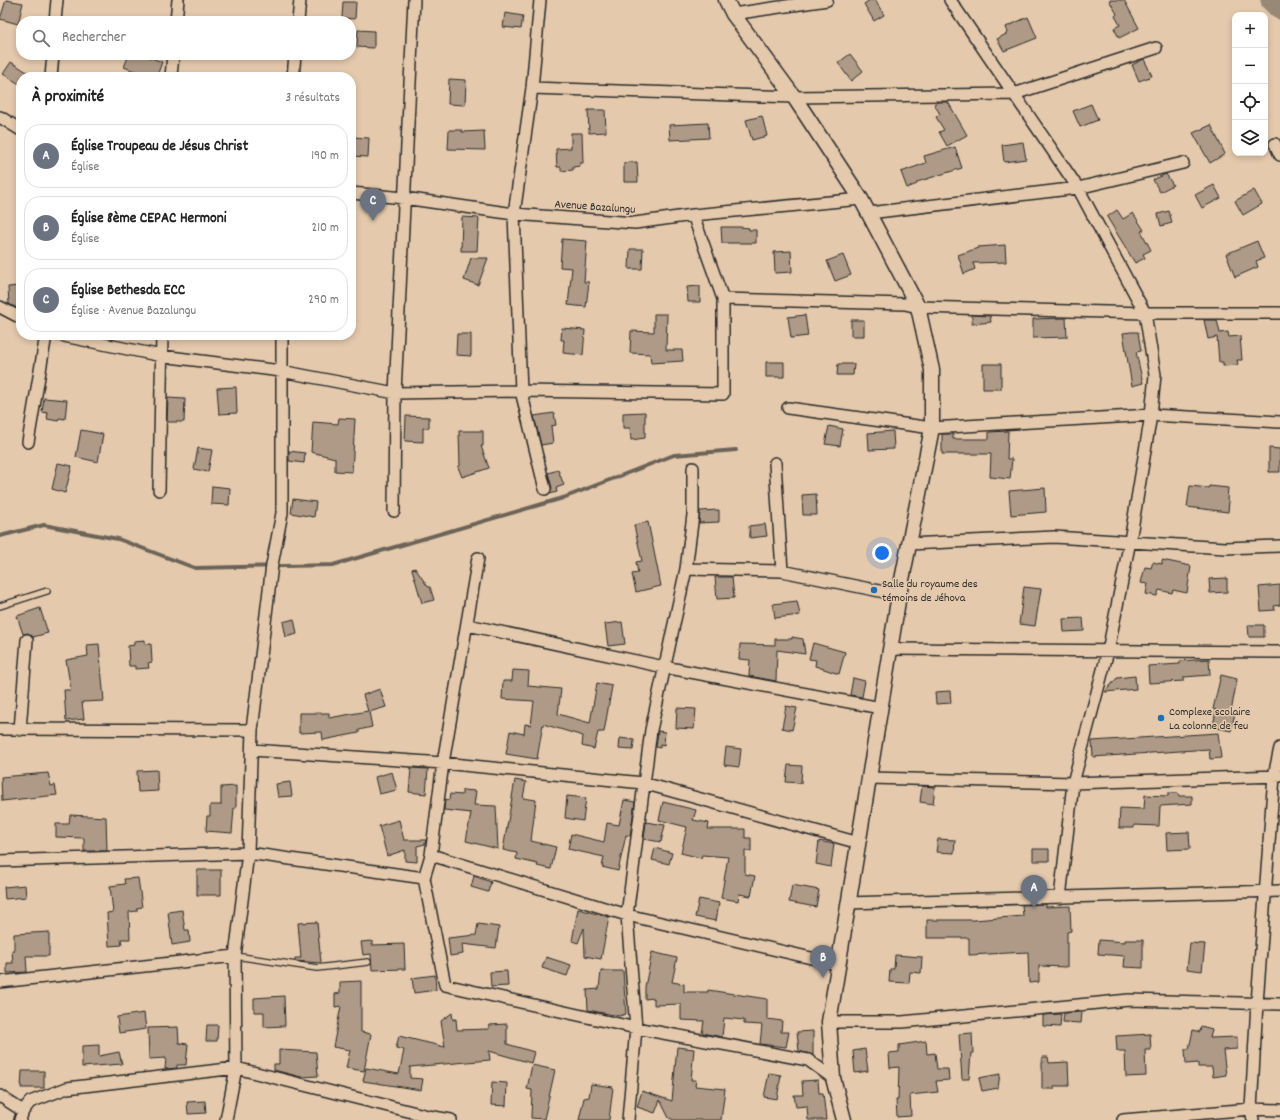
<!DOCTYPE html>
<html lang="fr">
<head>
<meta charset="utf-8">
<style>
	body { margin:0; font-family:Dekko,sans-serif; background:#f6f6f6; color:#222 }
	.controls { position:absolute; right:12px; top:12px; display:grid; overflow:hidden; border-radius:8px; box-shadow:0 2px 6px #0003 }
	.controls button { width:36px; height:36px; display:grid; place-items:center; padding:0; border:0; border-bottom:1px solid #e0e0e0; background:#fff; color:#222; font:20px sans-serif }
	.you { position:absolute; left:882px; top:553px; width:14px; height:14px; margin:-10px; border:3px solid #fff; border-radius:50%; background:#1a73e8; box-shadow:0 0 0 6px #1a73e833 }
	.badge { display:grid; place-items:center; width:26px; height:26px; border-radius:50%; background:#2563eb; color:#fff; font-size:13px; font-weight:700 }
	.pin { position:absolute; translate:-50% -33px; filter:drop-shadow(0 1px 2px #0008) }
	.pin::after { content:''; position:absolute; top:21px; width:14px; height:12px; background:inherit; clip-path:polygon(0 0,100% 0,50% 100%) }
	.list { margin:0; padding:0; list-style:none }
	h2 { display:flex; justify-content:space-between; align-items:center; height:52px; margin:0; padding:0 16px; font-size:17px }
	h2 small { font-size:13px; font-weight:400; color:#767676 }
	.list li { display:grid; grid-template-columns:26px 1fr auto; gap:12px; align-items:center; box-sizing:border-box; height:64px; margin:0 8px 8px; padding:0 8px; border:1px solid #e0e0e0; border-radius:16px }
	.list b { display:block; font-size:15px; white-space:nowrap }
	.list p { margin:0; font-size:13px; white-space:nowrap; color:#767676 }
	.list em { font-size:13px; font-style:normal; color:#767676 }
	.icon { flex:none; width:22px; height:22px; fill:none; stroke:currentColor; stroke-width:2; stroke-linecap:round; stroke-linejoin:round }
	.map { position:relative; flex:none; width:1280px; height:1120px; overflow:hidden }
	.search { position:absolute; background:#fff; box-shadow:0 2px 6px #0003; left:16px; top:16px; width:340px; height:44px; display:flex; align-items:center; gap:10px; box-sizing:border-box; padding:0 14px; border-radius:16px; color:#767676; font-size:15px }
	.panel { position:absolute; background:#fff; box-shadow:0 2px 6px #0003; left:16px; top:72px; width:340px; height:268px; border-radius:16px }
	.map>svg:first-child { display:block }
</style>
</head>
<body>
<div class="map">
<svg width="1280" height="1120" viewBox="0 0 1280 1120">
	<rect width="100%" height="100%" fill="#e4c9ac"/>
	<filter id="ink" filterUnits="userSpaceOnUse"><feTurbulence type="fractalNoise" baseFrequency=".025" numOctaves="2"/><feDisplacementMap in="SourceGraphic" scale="8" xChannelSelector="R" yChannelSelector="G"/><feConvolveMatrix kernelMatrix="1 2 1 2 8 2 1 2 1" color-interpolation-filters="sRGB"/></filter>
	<g filter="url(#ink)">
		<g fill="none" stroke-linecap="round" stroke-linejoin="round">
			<!-- stream -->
			<path stroke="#6c6359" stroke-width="4" d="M0,536L44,525L118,539L195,568L333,565L563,498L674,455L736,450"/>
			<!-- river -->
			<path stroke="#988977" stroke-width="25" d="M1273,0L1280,7"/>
		</g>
		<!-- building -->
		<path fill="#ae9a86" stroke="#2b2b2b" d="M6,0L23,3L18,24L0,19Z
			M870,0H875L884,15L874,21L864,4Z
			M1109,0H1124L1139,28L1119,38L1114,28L1120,25L1115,16L1117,14Z
			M343,2H356L355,19L342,18Z
			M505,13L523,16L521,29L503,27Z
			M1028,17L1037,38L1004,51L997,39L1008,33L1006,27Z
			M358,30L374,31V48L357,47Z
			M850,54L863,71L851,81L838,63Z
			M129,55H144L162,62L157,76L149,73L148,76L124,67Z
			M1144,59L1152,76L1139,81L1132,65Z
			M11,62L35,77H21V85L3,74Z
			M449,79L466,80L465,105L448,104Z
			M938,102H948L967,135L947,146L939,132L944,130L936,117L940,114L934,104Z
			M1091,104L1098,120L1080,127L1073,111Z
			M588,110H605L606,132L589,133Z
			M762,116L767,136L752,140L746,120Z
			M708,123L709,138L670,140L669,125Z
			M1211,125L1225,154L1210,163L1193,133Z
			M449,130H462V132L484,131L485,150L448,149Z
			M571,133H582L583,163H580V166L573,167V170L561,171V167H557L556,149L571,148Z
			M351,137L369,138L368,157L351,156Z
			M1023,142L1026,159L1004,162L1002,145Z
			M955,147L962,168L917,182V184L907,188L901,172L926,163L924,156Z
			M637,162L638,182H624V163Z
			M1166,174L1173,185L1160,192L1153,180Z
			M1214,185L1221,198L1202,208L1195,195Z
			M1254,190L1262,204L1243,215L1235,201Z
			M1117,210L1123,219L1133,213L1144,230L1141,231L1151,250L1143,254L1145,258L1135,263L1107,217Z
			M1169,211L1172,223L1161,226L1158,214Z
			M462,217L479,218L477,251H461Z
			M721,227H740L749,228V230H756V243H722Z
			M562,239L587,241L584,282H589L586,307L568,305L572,268L560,267Z
			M1257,241L1264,258L1256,261L1258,267L1235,277L1226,254Z
			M1005,245L1006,262L973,263L975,269L964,274L958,255L978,248V247Z
			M630,249H643L642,269H629Z
			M791,251L792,272L775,273L774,252Z
			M843,255L851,275L835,281L827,261Z
			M471,258H488L478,285L464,280Z
			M21,286V308H17L9,304L8,287Z
			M700,286V302H688L687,287Z
			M654,314H667L666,350H682L683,361L651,363L650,354L630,353L631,331L654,332Z
			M805,315L808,336L791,338L788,317Z
			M972,315L990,316L991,322L972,324Z
			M1066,318L1067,337L1033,338V319Z
			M851,320H864V336H851Z
			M1204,320H1217L1220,333L1228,332L1229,337L1240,336L1242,360H1237L1238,365L1223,366V362H1219L1217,337L1208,339Z
			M562,328L585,330L583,355L563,353L564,340H561Z
			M1131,332H1138L1141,351L1136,352L1143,383L1132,386L1123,333Z
			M457,334H471V356L456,355Z
			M766,362H784V377H766Z
			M838,364H854L853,375H837Z
			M983,364H1001V389H983Z
			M236,387L237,413L219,414L217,388Z
			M44,398L67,400L65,419L59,418L58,421L47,419L48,413L42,412Z
			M168,398L185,399L184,422H167Z
			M645,412V438L631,440L630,428H623V413Z
			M554,413L556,425L551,426L553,443L541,445L534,416Z
			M406,416L429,417V428H423V442L405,441Z
			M339,418L355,419L352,472L335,471V458L311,452L313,422L338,424Z
			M829,426L843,429L840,446L825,444Z
			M81,430L103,434L98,462L76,457Z
			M459,431H483V446H481L489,468L462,477L458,467L460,466Z
			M893,431L894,449L869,450L868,433Z
			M1008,431L1007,459H1012L1010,479L990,477L991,454H942V434H953V439H989V432Z
			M198,448L212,450L208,472L194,469Z
			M1269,448L1280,449V472H1269Z
			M289,451L305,453L304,463L289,461Z
			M58,463L72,466L65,493L52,489Z
			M558,470L564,485L556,488L557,492L550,494L552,488L548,473Z
			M212,486L230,488L229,505L211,504Z
			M1190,486L1209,488V486L1228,488L1227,500L1229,501L1228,512L1187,507Z
			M1045,488L1046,512L1011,515L1009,491Z
			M816,494L817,515H803L802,495Z
			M293,499L316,502L314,517L291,513Z
			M719,510V522L699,523L700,511Z
			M648,522L661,586L636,592L632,574L638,573L636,562L642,561L634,525Z
			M765,524L767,536L750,538L749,526Z
			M1162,560L1191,566L1187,593L1173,590L1172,593L1159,590L1157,596L1146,594L1148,584L1141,583L1145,567L1151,568L1153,562L1162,564Z
			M415,568L428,587H430L434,600L422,603L412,569Z
			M715,577H732L734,598L717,599Z
			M1227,578V592L1210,593L1209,579Z
			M1280,585V605L1274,606L1275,610L1261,611L1259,587Z
			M1024,587L1041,589L1035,626L1019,624Z
			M797,601L800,615L775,618L773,604Z
			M40,608L48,633L33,637L28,633L23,634L17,616Z
			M1083,618L1084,631L1064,632L1063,619Z
			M294,619L297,634L286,637L283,622Z
			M622,622L625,644L608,646L605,624Z
			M1248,625H1264V637H1249Z
			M792,637L803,639L805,654L777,650L776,681L749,676L750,660L739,659L740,644L775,645V639H792Z
			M145,640V644H151L152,662L148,663L149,668L135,669V666H129L128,646L134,645V641Z
			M813,643L845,652L839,674L815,666L816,660L809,659Z
			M99,644L104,701L82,702L84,719L66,721L64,690H71L66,660L88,656L87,645Z
			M1209,659L1210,675L1184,677V681L1149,683L1148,666L1180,664V661Z
			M513,670L529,671L528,686L561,689L558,714L590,723L597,683L612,686L604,732H598L594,749L582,746L583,736L543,724L537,759L506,754L510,731L524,734L525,724L531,725L534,701L502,699L503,681H512Z
			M1221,675L1237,679L1231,712L1235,713L1231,731L1213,727L1216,710L1213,709Z
			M1135,676L1136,689L1105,692L1117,678Z
			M853,678L865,681L862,697L850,695Z
			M380,689L386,707L369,712L372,727L359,730V733L323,740L322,732L299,733V713H329V718L368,711L363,695Z
			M950,691L951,703L936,704L935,692Z
			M786,706L797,708L792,730L782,728Z
			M677,708L696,709L694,729L676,728Z
			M658,731L665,732L664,745L660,744V748L656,747Z
			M1218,733L1221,758L1210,759L1209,749L1093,757L1092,741Z
			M620,738L634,740L633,750L619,749Z
			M726,747L741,749L739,767L724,765Z
			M788,765L802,766L801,783L786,782Z
			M411,768L428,769L426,794L409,792Z
			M157,770L158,791L138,792L137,771Z
			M392,772L397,790L379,794L375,777Z
			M48,773L51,786L55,785L57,795L2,801L1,777Z
			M515,780L526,782L523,798L536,800L531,841L556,847L551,869L537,866L538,864L516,859L517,853L503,850Z
			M290,782L292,796L278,797L276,784Z
			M236,786V808H234L232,833L206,831L207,816H210V805H221V787Z
			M922,786L935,787L933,804L920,802Z
			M462,790L476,791L474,805L496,806L498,849L466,841L471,813L444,810L445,799L449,800L450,794L462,795Z
			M1168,793H1178L1179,796H1192V804L1160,806L1159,826L1134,825V828H1119L1120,808L1144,809L1145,795L1168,796Z
			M567,796L586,798L583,821L565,818Z
			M624,800L635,802L630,836L626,835L618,871L602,867L604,857L568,849L571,834L604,842L607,823L619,825Z
			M663,802L696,810L693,820L709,823L708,829H745V838H751V851H745V874L755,876L751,896L739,894L738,901L721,898L728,857L702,855L701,858L681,853L687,827L659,820Z
			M70,815L106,817L107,851H84V838L56,837V824H69Z
			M399,820L404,840H426L425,844L417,846V862L405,861V850L387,856L379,826Z
			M646,822L665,825L661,842L644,839Z
			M1189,832L1190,849L1167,850L1166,833Z
			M938,839L955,840L954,853L936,852Z
			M819,841L834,844L831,867L816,864Z
			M655,848L672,853L669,864L652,860Z
			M1033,849H1049V861H1033Z
			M197,870H221V895H197Z
			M474,876L491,882L488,892L471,887Z
			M138,878L142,907L137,908V911L129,912L130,939H121L122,945L109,946L107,913L113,912L110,886L125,884L124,879Z
			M25,885L26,897L5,899L4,887Z
			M792,885L819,890L816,907L789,902Z
			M699,899L719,903L716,921L695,917Z
			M1046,904V907L1070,906L1071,931L1067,932V967L1039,966V982L1029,983L1028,952L969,955V938H927V920H974L1023,916L1022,905Z
			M578,909L609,917L601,959L585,956L584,928L578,943L572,941Z
			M182,910L185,930H189L190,942L172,945L168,912Z
			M317,922L321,963L295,961V958H301L298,923Z
			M478,924L499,927L496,948L462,944L463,954L450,956L448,938L476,935Z
			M49,932V956H26L27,972L7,973V963H13L12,950H14V934Z
			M1099,940L1125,942V940H1143V968L1124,967L1125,956L1098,954Z
			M372,941V945L404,944L405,969L372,970L371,954L363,955L361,942Z
			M1190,943L1205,944L1202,971L1187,969Z
			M652,952L677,958L672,982L684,984V992H708V990L767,999V1019L782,1021L781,1032H789L786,1047L760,1044L762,1025L744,1024V1020L724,1018L722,1037L702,1033L704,1021L681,1020V1004L654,1005V998L645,999V987Z
			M895,955L922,957L921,973L910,972L909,983L889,982L890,969H894Z
			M546,957L571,965L567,976L542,968Z
			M507,971L508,986L491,987L490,972Z
			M601,971H623L626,1014L619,1016L588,1010L587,990L599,989Z
			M435,975L436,990L414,993L412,978Z
			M361,981V1032L371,1034L364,1071L346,1068L350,1050L333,1047L341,1006L335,1007V994L340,993V982Z
			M284,996L285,1026L264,1027V1012H254V998Z
			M1082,1012L1081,1023L1063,1022L1064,1013Z
			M144,1013L146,1029L119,1033L117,1017Z
			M452,1013L453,1020L456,1019L457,1030L489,1029V1025L507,1024V1044L534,1052L531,1063L489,1051L490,1060L410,1067V1078L423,1079L421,1090L363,1081L366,1068L399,1074L404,1050L396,1048L399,1036L445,1047L441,1021Z
			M1061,1014L1060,1027L1043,1026V1015Z
			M207,1025H218L217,1041H206Z
			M1201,1026L1212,1029L1210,1038L1237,1037V1049L1223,1050L1226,1075L1213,1077L1212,1067H1198V1063L1186,1064L1185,1049H1189L1193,1030L1200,1032Z
			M178,1027L179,1043L188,1044L186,1065H177V1068L165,1069L166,1058L149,1059L148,1028Z
			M813,1031V1055L799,1051L797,1032Z
			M972,1033L973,1053H971L969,1079H962L959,1034Z
			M1150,1034L1151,1050H1145L1146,1076L1126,1077L1125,1051H1117L1116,1036Z
			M926,1041L927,1054L935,1053L937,1069H948L949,1080L936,1081L938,1092L910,1095L911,1116L897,1117L896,1100H898L899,1067L890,1068L889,1053L899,1052V1045Z
			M99,1045V1056L119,1052L122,1064L82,1067V1046Z
			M677,1047L694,1049L691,1080H696L695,1086L725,1089L721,1120H674L669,1118L660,1100L655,1113L637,1107L642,1091L672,1101Z
			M865,1049L868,1071L855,1073L853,1051Z
			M279,1050L316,1052L318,1076L301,1077L274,1070V1064H279Z
			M1042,1057H1048L1049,1063L1068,1062L1069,1086H1054V1089H1042Z
			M532,1065L555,1070L544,1119L531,1118L532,1090L527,1089Z
			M22,1071H44V1088H21Z
			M769,1073L781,1075L777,1099L764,1097Z
			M1000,1074L998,1088L982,1091L979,1078Z
			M818,1080L819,1093H823L826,1120H808L807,1106L796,1107L794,1095H803L802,1081Z
			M492,1082L507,1083L506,1106L491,1105Z
			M591,1084L613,1087L609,1120H579L584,1098L589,1097Z
			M205,1101L206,1113L188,1114L187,1102Z"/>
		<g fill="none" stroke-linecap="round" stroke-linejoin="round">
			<defs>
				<path id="service" d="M0,606L47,591
					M235,956L317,968L368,962"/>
				<path id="minor" d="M540,0L532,88L514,214L521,391L545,489
					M950,0L1078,188L1145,313L1155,375L1151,415L1130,541L1108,651L1073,783L1060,898
					M733,14L827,0
					M55,21L57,0
					M176,21L178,0
					M298,21L300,0
					M51,77L53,55
					M171,77L173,55
					M293,77L295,55
					M532,88L794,97L1014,94L1156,48
					M0,117L21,130
					M1275,144L1280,155
					M351,193L404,198L514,214L635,223L693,215L861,199
					M869,213L1078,188L1183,163
					M723,299L905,304L918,307L1145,313H1280
					M0,307L21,318
					M59,335L162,356L281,371L395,393L521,391L723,394V299L693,215
					M788,408L932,428L1151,415L1280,422
					M28,442L46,335
					M775,463L782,571
					M159,490L162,335
					M394,511L395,393L414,0
					M909,544L1054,537L1225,548L1280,546
					M478,558L443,763L431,855L424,878L445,985L636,1028L808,1060L833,1078
					M686,569L782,571L899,595
					M468,625L664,667L881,708
					M890,649L1280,652
					M0,729L252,730
					M20,730L27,640
					M252,750L443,763L643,783L859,843
					M869,778L1073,783L1280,776
					M431,855L627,915L837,964
					M0,861L248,853L424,878
					M847,903L1280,891
					M0,982L235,956
					M829,1022H902L1129,1000L1280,1004
					M0,1096L23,1111
					M20,1120L23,1111L30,1102L67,1088L236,1068L428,1116L451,1120
					M226,1120L236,1068L235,956L248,853L252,730L272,565L282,513V335
					M628,1120L636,1028L627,915L651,730L686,569L693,515V468
					M1123,1120L1251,1109L1280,1110
					M1253,1120L1251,1109L1257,1003L1274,776L1280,748"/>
				<path id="tertiary" d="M726,0L733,14L794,97L861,199L918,307L932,370V428L899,595L829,1022L833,1078L844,1120"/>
			</defs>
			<!-- service casing -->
			<use href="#service" stroke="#2b2b2b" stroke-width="8"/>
			<!-- minor casing -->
			<use href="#minor" stroke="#2b2b2b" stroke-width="14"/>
			<!-- tertiary casing -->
			<use href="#tertiary" stroke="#2b2b2b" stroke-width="17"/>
			<!-- service -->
			<use href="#service" stroke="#e4c9ac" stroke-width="5.5"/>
			<!-- minor -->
			<use href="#minor" stroke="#e4c9ac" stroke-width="11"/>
			<!-- tertiary -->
			<use href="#tertiary" stroke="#e4c9ac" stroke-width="14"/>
		</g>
	</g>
	<!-- markers -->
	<g fill="#1f6fb2" stroke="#e4c9ac" stroke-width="1.5">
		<circle cx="874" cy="590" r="4"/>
		<circle cx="1161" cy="718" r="4"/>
	</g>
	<g text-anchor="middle" stroke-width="3" stroke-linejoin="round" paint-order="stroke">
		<!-- street labels -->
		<g font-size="12" fill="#2b2b2b" stroke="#e4c9ac">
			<text transform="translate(595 206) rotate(4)" y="4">Avenue Bazalungu</text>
		</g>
		<!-- poi labels -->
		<g font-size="12" fill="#2b2b2b" stroke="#e4c9ac" text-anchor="start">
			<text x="882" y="587">Salle du royaume des<tspan x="882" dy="14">témoins de Jéhova</tspan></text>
			<text x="1169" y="715">Complexe scolaire<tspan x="1169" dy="14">La colonne de feu</tspan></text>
		</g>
	</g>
</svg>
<div class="controls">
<button>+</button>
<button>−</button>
<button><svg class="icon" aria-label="locate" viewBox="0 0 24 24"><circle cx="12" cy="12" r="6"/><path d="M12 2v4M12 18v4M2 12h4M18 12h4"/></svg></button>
<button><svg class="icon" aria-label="layers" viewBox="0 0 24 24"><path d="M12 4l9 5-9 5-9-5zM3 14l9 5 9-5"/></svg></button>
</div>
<div class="you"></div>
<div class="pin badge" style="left:1034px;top:908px;background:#6b7280">A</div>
<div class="pin badge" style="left:823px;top:978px;background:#6b7280">B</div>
<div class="pin badge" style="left:373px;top:221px;background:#6b7280">C</div>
<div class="search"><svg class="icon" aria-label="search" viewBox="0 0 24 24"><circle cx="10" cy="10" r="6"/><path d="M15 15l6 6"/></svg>Rechercher</div>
<section class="panel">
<h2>À proximité<small>3 résultats</small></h2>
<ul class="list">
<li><span class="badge" style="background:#6b7280">A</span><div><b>Église Troupeau de Jésus Christ</b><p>Église</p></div><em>190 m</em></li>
<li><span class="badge" style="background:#6b7280">B</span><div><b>Église 8ème CEPAC Hermoni</b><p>Église</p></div><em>210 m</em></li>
<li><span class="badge" style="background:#6b7280">C</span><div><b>Église Bethesda ECC</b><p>Église · Avenue Bazalungu</p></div><em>290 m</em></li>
</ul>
</section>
</div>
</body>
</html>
